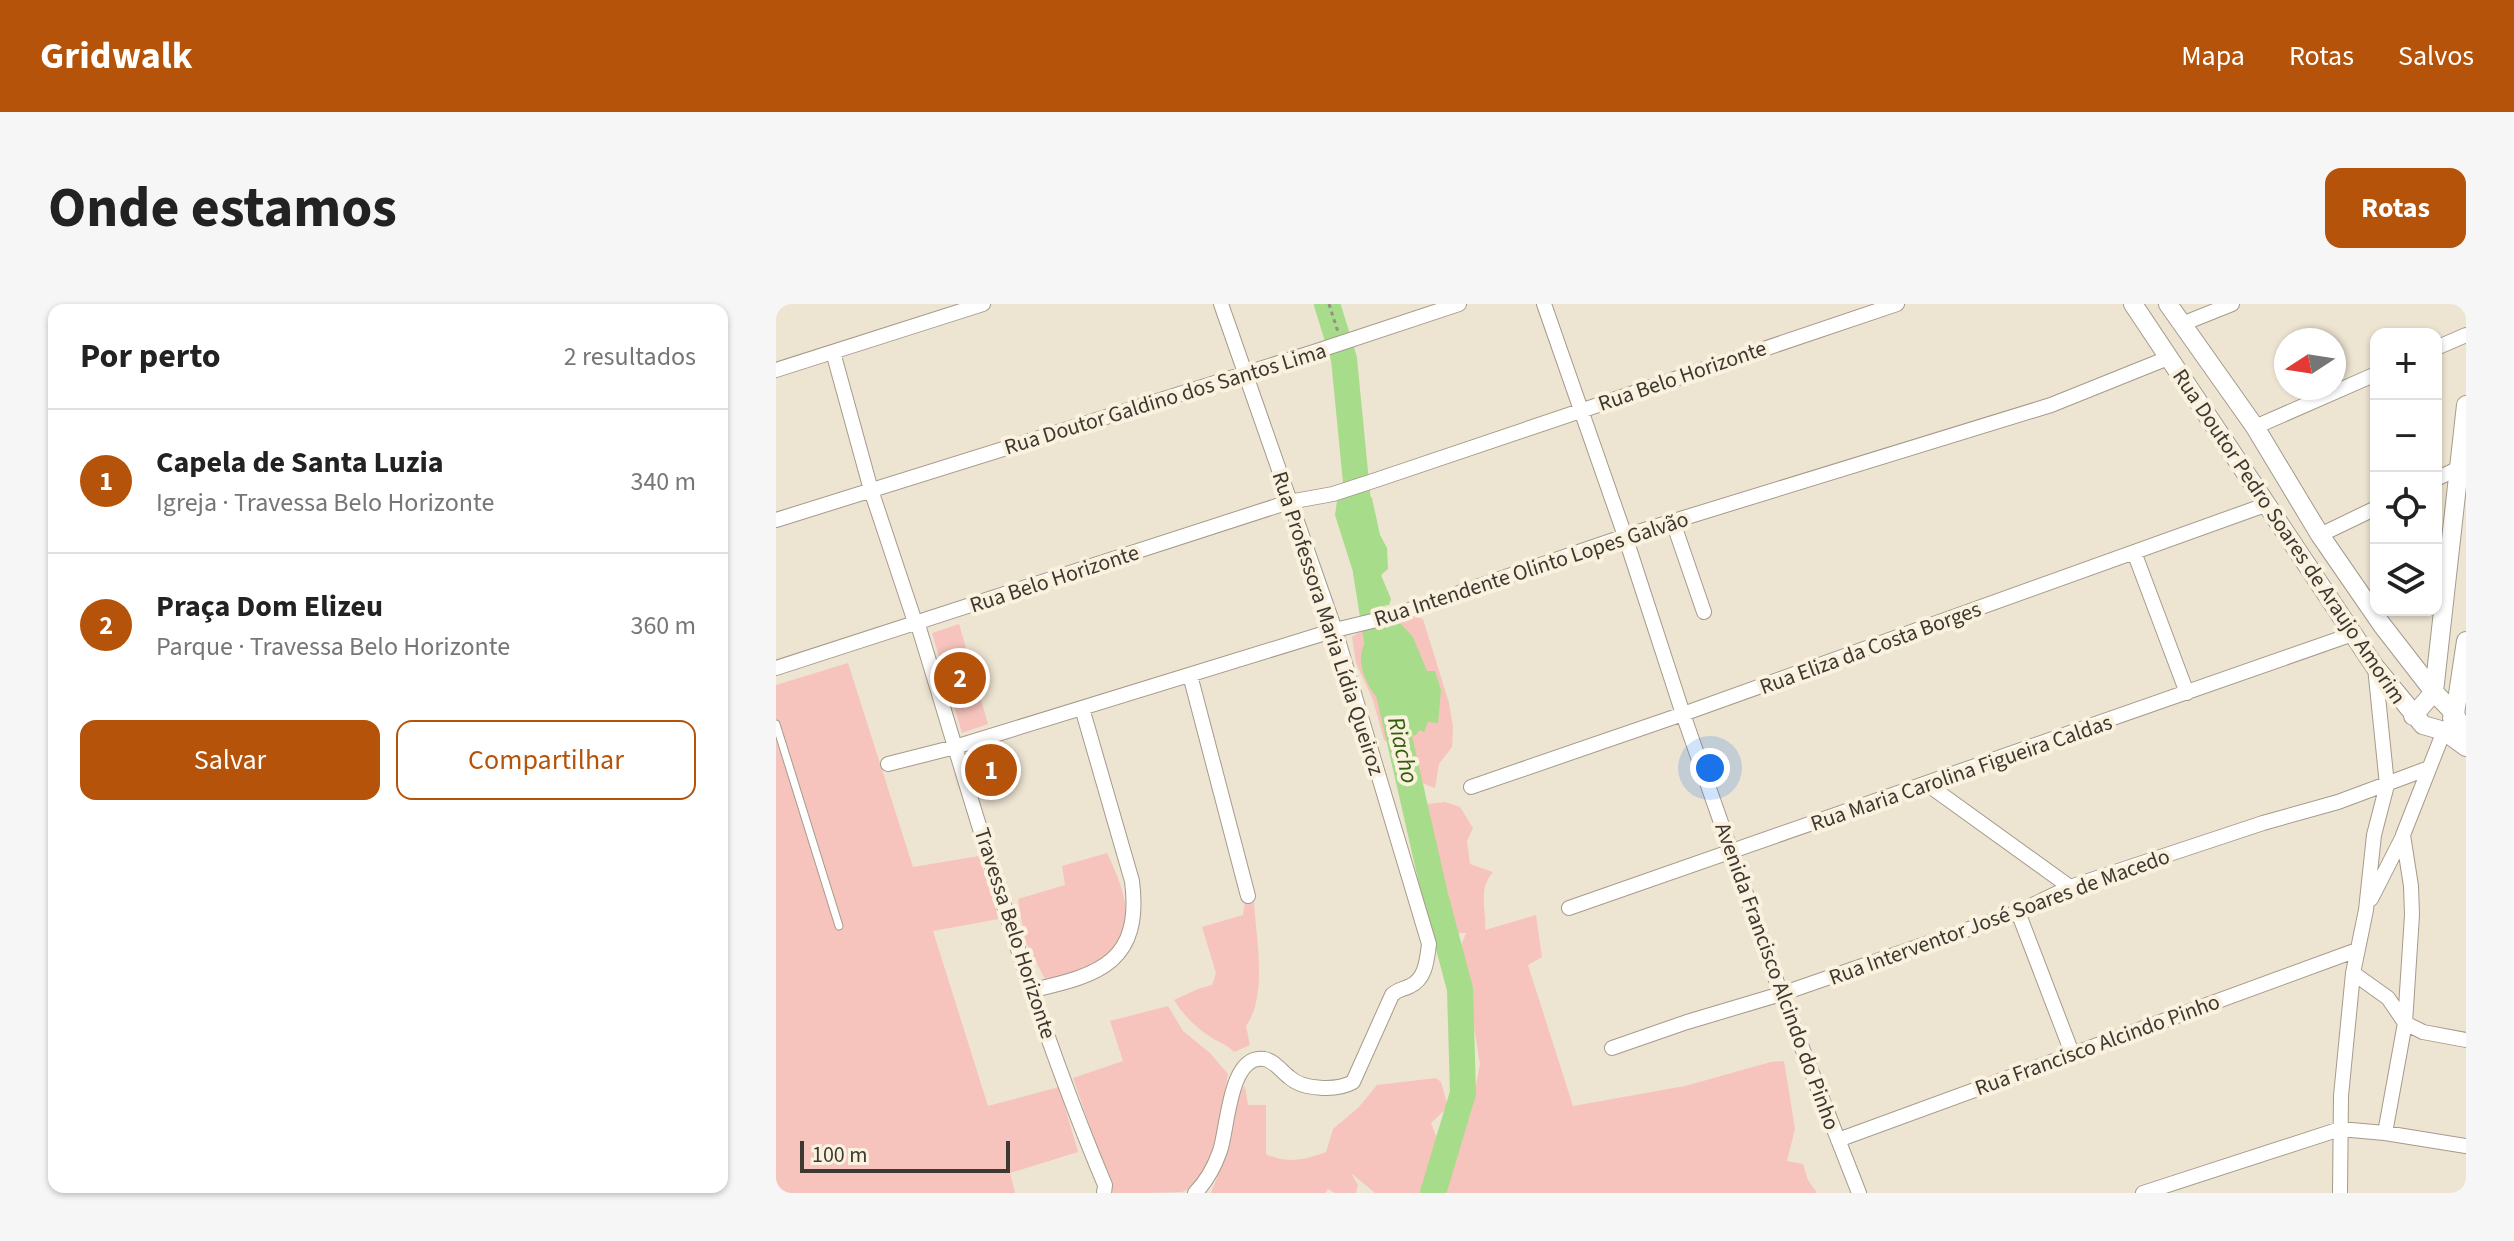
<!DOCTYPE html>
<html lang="pt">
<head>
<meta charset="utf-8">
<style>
	body { margin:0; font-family:"Source Sans 3",sans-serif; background:#f6f6f6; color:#222 }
	.controls { position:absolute; right:24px; top:24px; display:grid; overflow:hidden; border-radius:16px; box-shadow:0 2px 6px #0004 }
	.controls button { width:72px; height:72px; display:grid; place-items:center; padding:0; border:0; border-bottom:2px solid #e0e0e0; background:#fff; color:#222; font:40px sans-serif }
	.compass { position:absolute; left:1498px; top:24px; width:72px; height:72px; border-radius:50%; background:#fff; box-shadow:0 2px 6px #0004; rotate:258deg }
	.scale { position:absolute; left:24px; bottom:20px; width:210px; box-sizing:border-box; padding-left:8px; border:4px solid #3d3932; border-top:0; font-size:22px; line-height:28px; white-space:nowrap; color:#3d3932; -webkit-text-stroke:6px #fbf1df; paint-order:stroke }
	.you { position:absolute; left:934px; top:464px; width:28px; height:28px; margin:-20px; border:6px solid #fff; border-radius:50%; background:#1a73e8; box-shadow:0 0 0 12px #1a73e833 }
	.badge { display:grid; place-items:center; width:52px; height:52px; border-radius:50%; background:#b45309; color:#fff; font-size:26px; font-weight:700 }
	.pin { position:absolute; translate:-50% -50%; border:4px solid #fff; box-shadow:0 2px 8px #0006 }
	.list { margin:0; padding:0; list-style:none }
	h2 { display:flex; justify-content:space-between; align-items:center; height:104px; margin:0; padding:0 32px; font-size:34px }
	h2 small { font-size:26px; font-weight:400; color:#767676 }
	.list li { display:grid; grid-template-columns:52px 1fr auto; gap:24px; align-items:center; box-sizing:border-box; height:144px; padding:0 32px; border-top:2px solid #e0e0e0 }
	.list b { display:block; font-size:30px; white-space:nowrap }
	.list p { margin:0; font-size:26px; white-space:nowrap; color:#767676 }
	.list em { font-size:26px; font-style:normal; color:#767676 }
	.actions { display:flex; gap:16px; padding:24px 32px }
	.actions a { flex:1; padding:18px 0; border:2px solid #b45309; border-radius:16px; text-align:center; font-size:28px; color:#b45309 }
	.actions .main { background:#b45309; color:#fff }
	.icon { flex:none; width:44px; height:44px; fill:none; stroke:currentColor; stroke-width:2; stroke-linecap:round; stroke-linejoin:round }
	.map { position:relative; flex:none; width:1690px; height:889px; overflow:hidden; border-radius:16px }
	header { display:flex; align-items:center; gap:48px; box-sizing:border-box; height:112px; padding:0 40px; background:#b45309; color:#fff }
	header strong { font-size:38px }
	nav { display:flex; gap:44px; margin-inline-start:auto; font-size:28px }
	.intro { display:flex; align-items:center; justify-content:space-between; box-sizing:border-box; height:192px; padding:0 48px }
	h1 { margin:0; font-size:56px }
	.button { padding:20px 36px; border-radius:16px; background:#b45309; color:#fff; font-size:28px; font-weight:700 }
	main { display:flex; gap:48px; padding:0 48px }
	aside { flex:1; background:#fff; border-radius:16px; box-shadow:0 2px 6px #0004 }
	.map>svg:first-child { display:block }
</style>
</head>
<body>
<header>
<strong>Gridwalk</strong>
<nav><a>Mapa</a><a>Rotas</a><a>Salvos</a></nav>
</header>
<div class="intro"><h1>Onde estamos</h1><a class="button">Rotas</a></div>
<main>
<aside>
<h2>Por perto<small>2 resultados</small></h2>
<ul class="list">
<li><span class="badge">1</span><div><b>Capela de Santa Luzia</b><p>Igreja · Travessa Belo Horizonte</p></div><em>340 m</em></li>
<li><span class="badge">2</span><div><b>Praça Dom Elizeu</b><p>Parque · Travessa Belo Horizonte</p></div><em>360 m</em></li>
</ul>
<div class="actions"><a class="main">Salvar</a><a>Compartilhar</a></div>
</aside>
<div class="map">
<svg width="1690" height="889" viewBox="0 0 1690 889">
	<rect width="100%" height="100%" fill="#eee4d2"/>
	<!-- green -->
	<path fill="#f6c4bd" d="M632,310L647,315L673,399L677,423L676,443L663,460L659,484L644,478L636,453L608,436L597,396L580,359L576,333L588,325Z
		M183,320L212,420L186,429L156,329Z
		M72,359L137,563L203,552L223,615L157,627L212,802L283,783L302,848L234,869L239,889H0V381Z
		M669,498L684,503L697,524L691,537L694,560L717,568C701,586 711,606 709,626L760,611L766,653L752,661L797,802L909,782L995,758L1008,757L1019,825L1011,857L1027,860L1032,876L1041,889H666L695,808L704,760L685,642L690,629L662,630L629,511L651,500Z
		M331,549C343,574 359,610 344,638C341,645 332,650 326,655C310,668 291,675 269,675L249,637L242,595L289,581L286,562Z
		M478,597C480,635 492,691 470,722L474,741L458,748C451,741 445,739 436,734C420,724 408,712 398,696L422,685L436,681L440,669L426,623L467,611L469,598Z
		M392,702L407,727L434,749L452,770C446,800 439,877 406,888C389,889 355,889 337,889L297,774L347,757L334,717Z
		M660,774L665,778L672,803L655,819L661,834L644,889H599L575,869L582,881L580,889H559L552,885L549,889H435L448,856L464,788L469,782L472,801H490V850C510,860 529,856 550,848L557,825L582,804L601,781Z"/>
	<!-- water -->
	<path fill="#a7dc8b" d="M589,187L596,194L604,231L611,244L612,265L605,271L615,295L613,301L593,303L585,293L559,211L561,197L576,190Z
		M622,317L637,333L651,367H659L665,386L662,419L652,418L648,428L644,426L639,432C625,422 613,415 609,397L603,398C600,391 596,388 593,382C575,347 588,331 622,317Z"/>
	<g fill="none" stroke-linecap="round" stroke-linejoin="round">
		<!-- river -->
		<path stroke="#a7dc8b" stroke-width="26" d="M551,0L568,55L583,209
			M590,268L601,337L659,591L684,685L687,789L657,889"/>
		<defs>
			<path id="service" d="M0,420L63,622"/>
			<path id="minor" d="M768,0L849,232L907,410L1005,690L1083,889
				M1406,20L1456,0
				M1660,44L1690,31
				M57,48L95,186L139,318L143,324C200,510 253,701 329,881L328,889
				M0,66L207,0
				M1479,123L1600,70
				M1660,175L1683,164
				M0,216L538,48L683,0
				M897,218L928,308
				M1544,231L1600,204
				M1358,248L1411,389
				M0,364L513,198L557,190L600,176L1121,0
				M414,371L472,592
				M112,460L179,443L559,326L613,313L849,232L1275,101L1392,54
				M1151,480L1294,583
				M695,483L907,410L1492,200
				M1595,595L1627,532
				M793,604L1577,330
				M1242,608L1296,749
				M1577,669L1612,694L1629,719L1647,728L1690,736
				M257,686C325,671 366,657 356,577L306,404
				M836,744L911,718L1005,690L1242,608L1294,583L1487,519L1562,498L1653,464
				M1609,829L1629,719L1636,611L1635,582L1627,531L1668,427
				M1062,836L1581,646
				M419,889C430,878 439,861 444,847C452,824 453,750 488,755C499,757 505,767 513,773C527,786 561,787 577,778L616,691C622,685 626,686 634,682C650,675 651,655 653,640L559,326L445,0
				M1367,889L1564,825L1609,829L1690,842
				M1564,889L1565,792L1577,669L1590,606L1598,531L1611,481L1599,363"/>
			<path id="tertiary" d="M1357,0L1599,363L1647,421L1668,427L1690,443
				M1392,0L1479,123L1544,231L1606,321L1658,388L1679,410L1690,433
				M1637,412L1658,388L1690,101
				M1676,414L1679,410L1690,337"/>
		</defs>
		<!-- service casing -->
		<use href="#service" stroke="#a49b8a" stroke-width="9"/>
		<!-- minor casing -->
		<use href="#minor" stroke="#a49b8a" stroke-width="16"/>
		<!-- tertiary casing -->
		<use href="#tertiary" stroke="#a49b8a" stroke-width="20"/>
		<!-- path -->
		<path stroke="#989084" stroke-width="3" stroke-dasharray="4 4" stroke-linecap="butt" d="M553,0L562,28"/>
		<!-- service -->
		<use href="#service" stroke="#fff" stroke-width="7"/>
		<!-- minor -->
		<use href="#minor" stroke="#fff" stroke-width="14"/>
		<!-- tertiary -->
		<use href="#tertiary" stroke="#fff" stroke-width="18"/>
	</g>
	<g text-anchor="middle" stroke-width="8" stroke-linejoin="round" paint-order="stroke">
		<!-- street labels -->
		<g font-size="22" fill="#3d3932" stroke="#fbf1df">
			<text transform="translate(906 71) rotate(-19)" y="8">Rua Belo Horizonte</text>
			<text transform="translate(389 94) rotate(-17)" y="8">Rua Doutor Galdino dos Santos Lima</text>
			<text transform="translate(1514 232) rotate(56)" y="8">Rua Doutor Pedro Soares de Araujo Amorim</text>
			<text transform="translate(755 264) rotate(-18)" y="8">Rua Intendente Olinto Lopes Galvão</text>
			<text transform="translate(278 274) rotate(-18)" y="8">Rua Belo Horizonte</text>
			<text transform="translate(553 319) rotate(72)" y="8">Rua Professora Maria Lídia Queiroz</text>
			<text transform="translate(1094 343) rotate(-20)" y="8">Rua Eliza da Costa Borges</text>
			<text transform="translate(1185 468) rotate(-19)" y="8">Rua Maria Carolina Figueira Caldas</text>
			<text transform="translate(1223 612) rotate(-20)" y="8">Rua Interventor José Soares de Macedo</text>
			<text transform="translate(240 629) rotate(72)" y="8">Travessa Belo Horizonte</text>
			<text transform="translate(1002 672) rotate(70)" y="8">Avenida Francisco Alcindo do Pinho</text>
			<text transform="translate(1321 740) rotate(-20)" y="8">Rua Francisco Alcindo Pinho</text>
		</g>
		<!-- water labels -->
		<g font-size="24" font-style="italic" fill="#305e0a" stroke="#fbf1df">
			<text transform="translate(627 446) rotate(77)" y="8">Riacho</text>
		</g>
	</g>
</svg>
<div class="controls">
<button>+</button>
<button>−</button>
<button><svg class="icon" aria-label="locate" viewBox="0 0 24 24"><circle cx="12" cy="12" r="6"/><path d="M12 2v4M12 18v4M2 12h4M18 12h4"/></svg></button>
<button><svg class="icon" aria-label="layers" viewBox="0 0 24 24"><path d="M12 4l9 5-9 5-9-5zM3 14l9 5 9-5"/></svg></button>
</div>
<svg class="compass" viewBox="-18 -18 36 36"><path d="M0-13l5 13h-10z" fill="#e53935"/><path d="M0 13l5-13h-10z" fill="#767676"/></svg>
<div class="scale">100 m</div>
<div class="you"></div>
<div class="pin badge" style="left:215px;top:466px">1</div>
<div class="pin badge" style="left:184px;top:374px">2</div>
</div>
</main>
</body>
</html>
